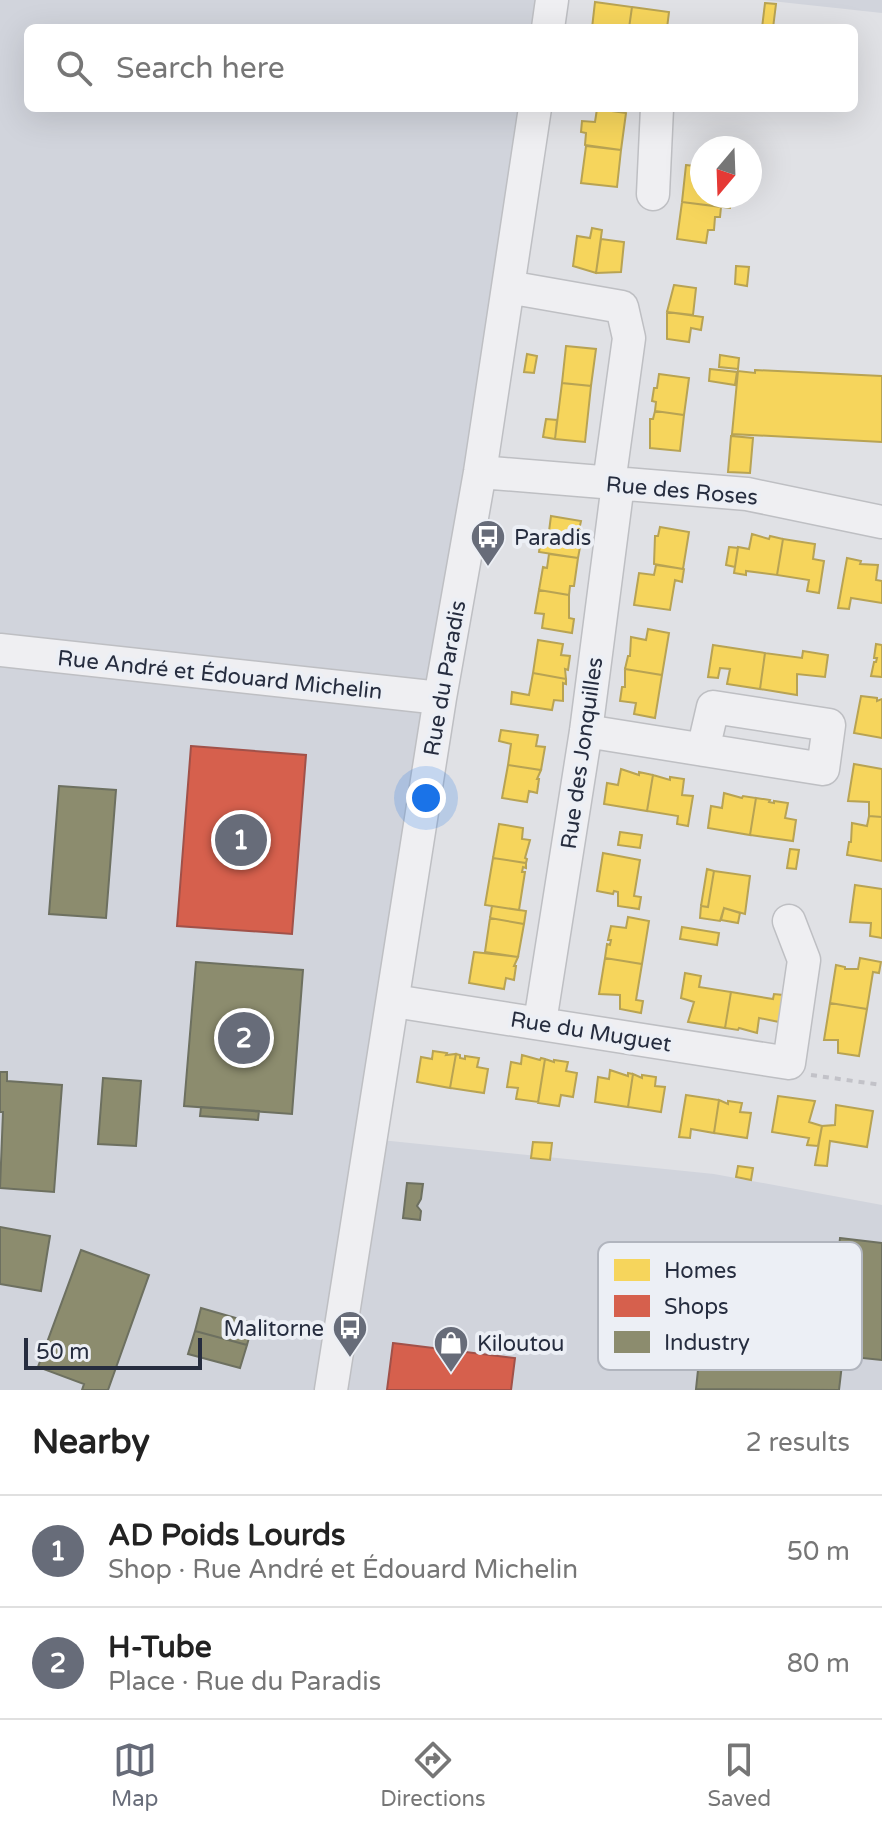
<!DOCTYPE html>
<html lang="en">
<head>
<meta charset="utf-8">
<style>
	body { margin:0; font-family:"Varela Round",sans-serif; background:#f2f2f2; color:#222 }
	.compass { position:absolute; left:690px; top:136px; width:72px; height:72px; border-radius:50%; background:#fff; box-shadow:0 8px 32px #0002; rotate:199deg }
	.scale { position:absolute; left:24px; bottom:20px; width:178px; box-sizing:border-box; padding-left:8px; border:4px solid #262d3f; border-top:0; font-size:22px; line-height:28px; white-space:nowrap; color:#262d3f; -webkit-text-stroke:6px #eceff5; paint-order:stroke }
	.you { position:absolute; left:426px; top:798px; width:28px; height:28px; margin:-20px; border:6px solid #fff; border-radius:50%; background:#1a73e8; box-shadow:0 0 0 12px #1a73e833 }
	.badge { display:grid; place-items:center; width:52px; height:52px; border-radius:50%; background:#676c79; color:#fff; font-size:26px; font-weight:700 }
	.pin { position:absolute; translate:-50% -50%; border:4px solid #fff; box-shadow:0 2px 8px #0006 }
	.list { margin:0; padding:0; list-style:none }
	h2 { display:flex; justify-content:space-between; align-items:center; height:104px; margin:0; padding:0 32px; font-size:34px }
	h2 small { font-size:26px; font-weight:400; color:#767676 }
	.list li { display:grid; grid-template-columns:52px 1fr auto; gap:24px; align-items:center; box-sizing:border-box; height:112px; padding:0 32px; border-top:2px solid #e0e0e0 }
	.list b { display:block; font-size:30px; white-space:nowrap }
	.list p { margin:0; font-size:26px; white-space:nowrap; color:#767676 }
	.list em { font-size:26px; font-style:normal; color:#767676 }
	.icon { flex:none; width:44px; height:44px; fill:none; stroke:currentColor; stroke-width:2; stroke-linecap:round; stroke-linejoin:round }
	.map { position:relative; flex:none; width:882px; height:1390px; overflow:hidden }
	.search { position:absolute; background:#fff; box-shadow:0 8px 32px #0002; left:24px; right:24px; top:24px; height:88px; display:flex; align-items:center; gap:20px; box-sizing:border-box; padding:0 28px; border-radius:12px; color:#767676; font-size:30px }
	.sheet { height:328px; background:#fff }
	nav { display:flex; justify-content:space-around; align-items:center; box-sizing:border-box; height:112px; border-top:2px solid #e0e0e0; background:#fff; font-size:22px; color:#767676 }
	nav a { display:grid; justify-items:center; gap:4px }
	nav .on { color:#676c79 }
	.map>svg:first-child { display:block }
</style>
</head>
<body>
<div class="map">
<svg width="882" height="1390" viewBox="0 0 882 1390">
	<rect width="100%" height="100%" fill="#e0e1e5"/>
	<!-- built -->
	<path fill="#d1d4dc" d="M0,0H552L548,28H28V108H535L371,1139L714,1174L882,1205V1390H0Z
		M762,0H882V13Z"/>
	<!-- homes -->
	<path fill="#f6d55c" stroke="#b8a353" stroke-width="2" d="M595,2L632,7L629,28H592Z
		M765,3L776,4L773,28H762Z
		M632,7L669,12L667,28H629Z
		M597,109L626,113L621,150L585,145L586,133L581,132L582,121L595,122Z
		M586,146L621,150L617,187L581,183Z
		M686,165L702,167V196H732L730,208L682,202Z
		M682,202L721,207L720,217H715L714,230H708L706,243L677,239Z
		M592,228L602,230L596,273L573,266L577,236L590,238Z
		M601,239L624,242L621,272L596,273Z
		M736,266L749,267L747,286L735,284Z
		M674,285L696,288L693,315L667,312Z
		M667,312L703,317L701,330L691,328L689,342L667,339Z
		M566,346L596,349L591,386L562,383Z
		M527,354L537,356L534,373L524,372Z
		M720,355L739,358L738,369L719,367Z
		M710,369L737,372L735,385L709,381Z
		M755,370L882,376V442L732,434L738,371L755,373Z
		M659,374L689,378L684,415L655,411L656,402L652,401L654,388H657Z
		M562,383L591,386L585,442L555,439Z
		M655,411L684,415L680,451L650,448V419H653Z
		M546,419L557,420L555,439L543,437Z
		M731,436L753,438L750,473L728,472Z
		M551,516L581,521L579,530L583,531L578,558L539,552L541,538L548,539Z
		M660,527L689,532L683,569L654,564L655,536H658Z
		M752,534L769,539L770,536L783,539L777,575L746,571V575L734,573L738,547L749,549Z
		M783,539L815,544L813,559L824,561L819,593L807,591L809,580L777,575Z
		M729,547L738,548L735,567L726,565Z
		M549,554L578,558L574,586H570L569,595L539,590L543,567L547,568Z
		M847,558L861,561L860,564L878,565L876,580L882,581V603L851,598L849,609L838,608Z
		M656,565L684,569L682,582L675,580L670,610L634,605L639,573L654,575Z
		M539,590L569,595V618L574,619L572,633L542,628L544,614L535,613Z
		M648,629L669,633L662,675L625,669L628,656H630L631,637L646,640Z
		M538,640L563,644L561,655L570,656L568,670L565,669L566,679L533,673Z
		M876,644L882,645V677L871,676L874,662H876L877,658H874Z
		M713,645L765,653L760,689L727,684L730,669L720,668L718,678L708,677Z
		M803,651L828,655L825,677L797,674V695L760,689L765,653L802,658Z
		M625,669L662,675L655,718L634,714L636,703L620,701L622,687H625Z
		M533,673L566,679V684L563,683V701L554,700L552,710L511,704L512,692L529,695Z
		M861,696L877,698V701L882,699V738L854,733Z
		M501,730L538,735L536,746L545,747L541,770L508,765L511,744L499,741Z
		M854,764L882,769V817L869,816V802L848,801Z
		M508,765L541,770L537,779H539L537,793L529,791L527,802L502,798Z
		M621,769L639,775V772L653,775L647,811L604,804L607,783L618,785Z
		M653,775L670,780V777L684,779L682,795L693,796L688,826L677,824L678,816L647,811Z
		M724,793L742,798L743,796L756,798L750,835L708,828L711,806L722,808Z
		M756,798L770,800L769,802L774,803V801L788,803L785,818L796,820L793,841L750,835Z
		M869,816L882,817V861L847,855L849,842H851L852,823L867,826Z
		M499,824L523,828L522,839L530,840L525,858L527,859L526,863L493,858Z
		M620,832L642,835L640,848L618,845Z
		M790,849L799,850L796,869L787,868Z
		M603,853L640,860L634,896L641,897L639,909L618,906V892L614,891L613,894L597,891Z
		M493,858L526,863V868L523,867L522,872H525L519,910L485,905Z
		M707,869L714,871L708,907L701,906Z
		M714,871L750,876L745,914L724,908L720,921L700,918L701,906L708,907Z
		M855,885L882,889V938L870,936L871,923L850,922Z
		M492,906L526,911L524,924L490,918Z
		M724,908L740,913L738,923L721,920Z
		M628,917L649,921L642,964L605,958L607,944L610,945L611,940H608L611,926L626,928Z
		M490,918L524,924L518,957L485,952Z
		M682,927L719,933L717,945L680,939Z
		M474,952L518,957L514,966H516L514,980L506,978L504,989L469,983Z
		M605,958L642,964L636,1000L643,1001L641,1013L620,1009V995L599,994Z
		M860,958L881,962L879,973L873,972L867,1009L830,1003L836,965L845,967V969H858Z
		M685,973L701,976L699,987L731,992L725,1028L688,1022L694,1002L681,998Z
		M731,992L773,999L774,994L783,995L779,1022L759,1018L757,1033L739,1028L738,1030L725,1028Z
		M830,1003L867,1009L859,1056L838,1053V1040H824Z
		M433,1051L447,1053L446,1055L456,1054L450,1088L417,1082L421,1057L432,1059Z
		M456,1054L460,1055V1058L465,1059V1056L479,1058L477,1067L488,1069L484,1093L450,1088Z
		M522,1055L540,1060L541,1058L545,1059L538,1102L516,1099L518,1088L507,1087L511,1062L521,1064Z
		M545,1059L554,1062V1060L568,1062L566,1071L577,1073L573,1097L561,1095L559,1106L538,1103Z
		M610,1070L628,1076V1073L633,1074L628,1107L595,1102L598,1077L609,1079Z
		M633,1074L642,1078V1075L656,1077L655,1086L665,1087L661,1112L628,1107Z
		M686,1095L719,1100L714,1133L691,1129L690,1138L679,1137Z
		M778,1096L815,1101L809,1122L822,1126L818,1146L807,1145L809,1138L772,1132Z
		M719,1100L728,1104V1101L742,1103L740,1112L751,1113L747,1138L714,1133Z
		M836,1105L873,1111L867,1147L830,1141L827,1166L815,1165L822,1126L835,1125Z
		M533,1142L552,1143L550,1160L531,1158Z
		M738,1166L753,1168L751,1180L736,1177Z"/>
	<!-- shops -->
	<path fill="#d6604d" stroke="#a15149" stroke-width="2" d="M191,746L306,755L292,934L177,926Z
		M393,1343L515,1358L511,1390H387Z"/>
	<!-- industry -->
	<path fill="#8c8c6e" stroke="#6d7060" stroke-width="2" d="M59,786L116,790L106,918L49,914Z
		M196,962L303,970L292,1114L184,1106Z
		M0,1072H7V1081L62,1085L54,1192L0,1188L3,1112H0Z
		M103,1078L141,1081L136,1146L98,1144Z
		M201,1107L259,1111L258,1120L200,1116Z
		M407,1183L423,1184L421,1199L417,1206L421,1211L420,1220L403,1218Z
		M0,1227L50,1236L41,1291L0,1284Z
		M840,1238L882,1243V1360L843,1356L839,1390L696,1389L703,1322L829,1336Z
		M81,1250L149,1275L108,1390H82L84,1384L38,1367Z
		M201,1308L253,1323L247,1345L195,1331Z
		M195,1331L247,1345L240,1368L188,1354Z"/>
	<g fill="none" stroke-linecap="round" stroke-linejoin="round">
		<defs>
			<path id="minor" d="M548,28L552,0
				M653,194L657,108
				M508,287L622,307L629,338L609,483
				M480,472L747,494L882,522
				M0,650L440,698
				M586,731L823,769L829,725L713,707L703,750
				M394,1001L789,1063L804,960L789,921
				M540,1022L586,731L618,484
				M331,1390L440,698L480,472L535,108"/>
		</defs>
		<!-- minor casing -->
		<use href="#minor" stroke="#bebfc3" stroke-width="35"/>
		<!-- path -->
		<path stroke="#c2c2c8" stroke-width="4" stroke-dasharray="6 6" stroke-linecap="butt" d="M811,1075L882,1085"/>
		<!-- minor -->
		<use href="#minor" stroke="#efeff2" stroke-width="32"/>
	</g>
	<!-- icons -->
	<defs>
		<symbol id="bus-pin" viewBox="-11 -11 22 30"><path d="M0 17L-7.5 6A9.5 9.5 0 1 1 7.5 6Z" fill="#676c79" stroke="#eceff5"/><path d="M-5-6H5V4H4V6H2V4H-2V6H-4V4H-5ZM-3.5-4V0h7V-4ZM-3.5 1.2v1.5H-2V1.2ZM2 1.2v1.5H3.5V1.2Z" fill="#fff"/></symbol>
		<symbol id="shop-pin" viewBox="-11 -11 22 30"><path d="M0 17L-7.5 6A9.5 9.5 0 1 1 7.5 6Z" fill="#676c79" stroke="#eceff5"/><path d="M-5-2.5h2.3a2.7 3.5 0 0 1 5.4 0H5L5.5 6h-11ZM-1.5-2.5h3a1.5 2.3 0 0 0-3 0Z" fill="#fff"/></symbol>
	</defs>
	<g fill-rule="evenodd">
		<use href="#bus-pin" x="468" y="517" width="40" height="54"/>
		<use href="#bus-pin" x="330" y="1308" width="40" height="54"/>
		<use href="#shop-pin" x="431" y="1323" width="40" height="54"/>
	</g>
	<g text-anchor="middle" stroke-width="8" stroke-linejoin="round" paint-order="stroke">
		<!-- street labels -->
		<g font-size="22" fill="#262d3f" stroke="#eceff5">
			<text transform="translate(682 490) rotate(5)" y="8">Rue des Roses</text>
			<text transform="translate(220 674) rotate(6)" y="8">Rue André et Édouard Michelin</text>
			<text transform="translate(444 678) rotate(-80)" y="8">Rue du Paradis</text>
			<text transform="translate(581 753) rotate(-82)" y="8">Rue des Jonquilles</text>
			<text transform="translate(591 1031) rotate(9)" y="8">Rue du Muguet</text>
		</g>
		<!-- poi labels -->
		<g font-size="22" fill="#262d3f" stroke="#eceff5" text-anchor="start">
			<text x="514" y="545">Paradis</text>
			<text x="324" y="1336" text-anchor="end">Malitorne</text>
			<text x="477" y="1351">Kiloutou</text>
		</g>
	</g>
	<!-- legend -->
	<rect x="598" y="1242" width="264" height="128" rx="12" fill="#eceff5" stroke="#b1b5be" stroke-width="2"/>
	<rect x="614" y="1259" width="36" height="22" fill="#f6d55c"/>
	<rect x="614" y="1295" width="36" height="22" fill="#d6604d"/>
	<rect x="614" y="1331" width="36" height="22" fill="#8c8c6e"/>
	<g font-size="22" fill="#262d3f">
		<text x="664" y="1278">Homes</text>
		<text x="664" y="1314">Shops</text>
		<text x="664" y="1350">Industry</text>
	</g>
</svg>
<svg class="compass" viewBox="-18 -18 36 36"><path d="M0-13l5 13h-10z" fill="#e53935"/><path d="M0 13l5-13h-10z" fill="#767676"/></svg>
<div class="scale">50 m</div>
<div class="you"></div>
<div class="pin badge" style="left:241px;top:840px">1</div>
<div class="pin badge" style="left:244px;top:1038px">2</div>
<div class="search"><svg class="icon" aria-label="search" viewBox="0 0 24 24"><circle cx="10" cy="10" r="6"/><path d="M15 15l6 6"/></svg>Search here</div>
</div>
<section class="sheet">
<h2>Nearby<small>2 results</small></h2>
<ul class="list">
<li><span class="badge">1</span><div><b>AD Poids Lourds</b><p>Shop · Rue André et Édouard Michelin</p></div><em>50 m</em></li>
<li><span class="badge">2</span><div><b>H-Tube</b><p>Place · Rue du Paradis</p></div><em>80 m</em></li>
</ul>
</section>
<nav>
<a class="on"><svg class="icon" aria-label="map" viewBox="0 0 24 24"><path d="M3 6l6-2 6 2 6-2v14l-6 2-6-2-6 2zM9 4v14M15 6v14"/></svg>Map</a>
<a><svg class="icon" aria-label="directions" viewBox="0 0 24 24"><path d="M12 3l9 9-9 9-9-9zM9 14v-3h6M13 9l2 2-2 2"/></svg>Directions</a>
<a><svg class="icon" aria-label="saved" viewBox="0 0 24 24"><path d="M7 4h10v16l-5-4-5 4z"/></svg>Saved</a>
</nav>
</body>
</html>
